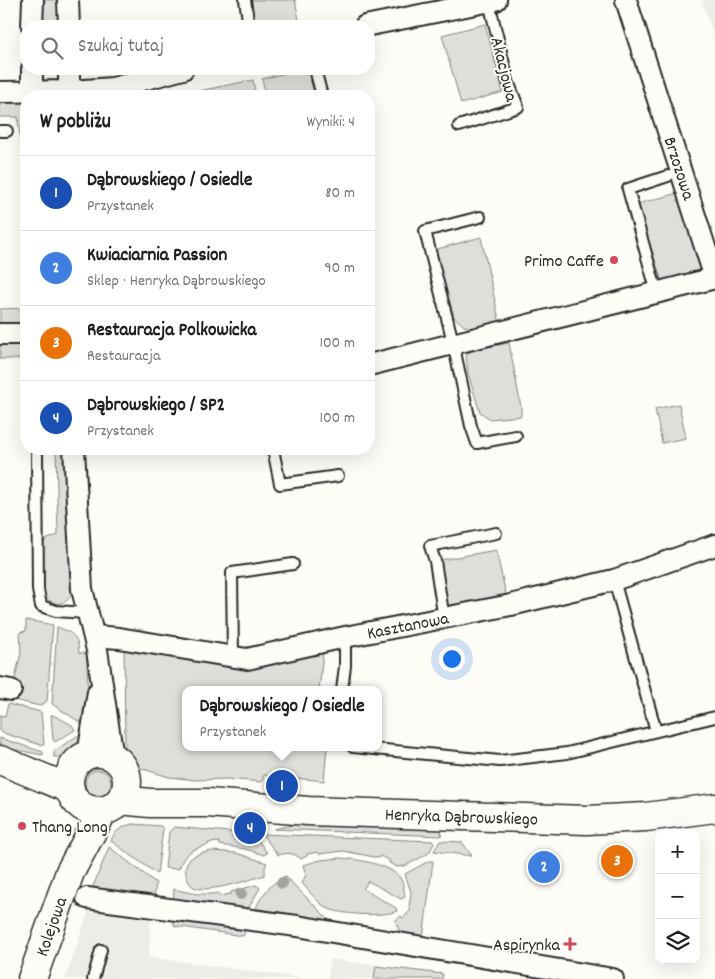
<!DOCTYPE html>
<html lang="pl">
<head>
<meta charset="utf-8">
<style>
	body { margin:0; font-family:Dekko,sans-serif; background:#f2f2f2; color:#202124 }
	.controls { position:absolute; right:15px; bottom:15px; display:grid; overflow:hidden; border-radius:10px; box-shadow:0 5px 20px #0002 }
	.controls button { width:45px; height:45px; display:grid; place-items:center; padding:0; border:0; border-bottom:1px solid #e0e0e0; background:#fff; color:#202124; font:25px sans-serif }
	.you { position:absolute; left:451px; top:658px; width:18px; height:18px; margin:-12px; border:4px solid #fff; border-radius:50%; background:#1a73e8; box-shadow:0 0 0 8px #1a73e833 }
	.badge { display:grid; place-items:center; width:32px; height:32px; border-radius:50%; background:#db2777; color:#fff; font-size:16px; font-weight:700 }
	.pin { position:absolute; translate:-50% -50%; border:2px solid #fff; box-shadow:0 1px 5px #0006 }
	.popup { position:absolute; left:182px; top:686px; width:200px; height:65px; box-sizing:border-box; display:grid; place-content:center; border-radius:10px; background:#fff; filter:drop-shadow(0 1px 4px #0005); font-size:16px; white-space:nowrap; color:#757577 }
	.popup b { font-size:19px; color:#202124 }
	.popup::after { content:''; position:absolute; left:50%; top:100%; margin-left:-10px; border:10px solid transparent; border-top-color:#fff }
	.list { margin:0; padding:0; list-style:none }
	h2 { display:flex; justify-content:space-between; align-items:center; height:65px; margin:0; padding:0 20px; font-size:21px }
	h2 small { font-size:16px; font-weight:400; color:#757577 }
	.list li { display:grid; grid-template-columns:32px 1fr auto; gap:15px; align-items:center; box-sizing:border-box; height:75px; padding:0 20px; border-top:1px solid #e0e0e0 }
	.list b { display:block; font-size:19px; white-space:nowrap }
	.list p { margin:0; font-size:16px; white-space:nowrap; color:#757577 }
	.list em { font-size:16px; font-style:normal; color:#757577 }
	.icon { flex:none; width:28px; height:28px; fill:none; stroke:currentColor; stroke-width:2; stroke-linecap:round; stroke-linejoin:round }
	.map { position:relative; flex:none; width:715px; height:979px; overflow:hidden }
	.search { position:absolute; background:#fff; box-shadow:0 5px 20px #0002; left:20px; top:20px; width:355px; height:55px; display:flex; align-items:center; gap:12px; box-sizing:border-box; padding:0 18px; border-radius:20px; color:#757577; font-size:19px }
	.panel { position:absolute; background:#fff; box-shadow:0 5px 20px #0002; left:20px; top:90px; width:355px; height:365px; border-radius:20px }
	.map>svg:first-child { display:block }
</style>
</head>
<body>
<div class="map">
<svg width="715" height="979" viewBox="0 0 715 979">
	<rect width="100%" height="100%" fill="#fdfcf7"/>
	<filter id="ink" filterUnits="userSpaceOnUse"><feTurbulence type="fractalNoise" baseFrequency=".02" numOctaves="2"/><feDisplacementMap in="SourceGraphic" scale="10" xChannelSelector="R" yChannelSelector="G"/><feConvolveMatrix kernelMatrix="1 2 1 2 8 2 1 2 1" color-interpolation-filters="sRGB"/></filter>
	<g filter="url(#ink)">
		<!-- built -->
		<path fill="#edece8" d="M702,0H715V42Z
			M89,910L151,920L149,957L308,979H65Z
			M330,959L443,974L442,979H328Z"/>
		<!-- green -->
		<path fill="#dfdeda" stroke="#858482" d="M42,0H60L61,26H43Z
			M248,0H295L300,25L294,26H252Z
			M485,24L503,92L461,104L442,35Z
			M300,69H307L315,96H266L262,79Z
			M253,80L256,96H174Z
			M0,99H26V147H21L18,117H0Z
			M678,193L702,271L662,282L637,204Z
			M481,237L500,324L478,329L464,326L454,317L434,250Z
			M26,308V325L2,326L0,323V309Z
			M0,341H25L24,359H0Z
			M509,343L521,407V416L490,419L480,412L468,374L466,355L473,349Z
			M679,404L686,438L662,443L655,409Z
			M56,449H68L72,593C67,607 51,606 44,595L42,548L45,540L58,535Z
			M496,550L507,599L445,610L435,561Z
			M26,620L53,625L47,701L40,706L10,699L21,653L20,632L26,631Z
			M57,627C73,633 78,636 79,653H87L88,723H81L52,704Z
			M124,646L255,666L323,653L319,690H186V747H327L324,781L264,775L262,782L227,779L196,780L169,777L140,768L125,749Z
			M8,704L41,712L44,744L41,745L0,732V715L5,716Z
			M51,715H53L72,725L75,730L55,742L53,740Z
			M82,733L83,750L70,758L54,757V751Z
			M0,738L43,752V755L0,747Z
			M85 783a13 13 0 1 1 26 0a13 13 0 1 1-26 0Z
			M132,824L161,826L163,829L157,874L111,841C115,830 122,827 132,824Z
			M298,824L442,829L441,836L274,829Z
			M174,827L241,833V838L258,840L267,853L264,855L245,849L220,845L219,842L208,843V845C192,849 184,853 179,869L165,868L169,832Z
			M262,834L433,841L434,843L429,853L405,866L397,867L389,863L390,861L380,856L379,858L344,851L319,854L318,852L307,854V856L301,859C293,852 287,853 278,855Z
			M440,841L462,842L472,856L434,851Z
			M109,847L156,883L154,896L152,898L92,889Z
			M213,851L236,853L267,863L265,867V875C249,880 212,892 196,888C186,885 183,869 188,861C194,854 205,852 213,851Z
			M340,858C356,859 390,864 400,878C404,883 404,891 405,897L401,899L368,881L363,889L396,908L397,911C384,917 340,915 327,908C317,902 309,891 302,883L306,875L303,865L321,860Z
			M429,861H433L423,939L401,934L395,921L401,916L403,918L411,910L409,908L411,892L405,874Z
			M285,876L333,924L255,911C260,896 271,883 285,876Z
			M256,885L260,888L246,912L173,902L174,889C190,893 202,896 218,893L219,896L231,894V892Z
			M176,920L243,930L245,933L243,936L175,926L173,922Z
			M376,966L443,974L442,979H374Z"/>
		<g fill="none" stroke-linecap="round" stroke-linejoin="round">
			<defs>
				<path id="lane" d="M245,0L249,26
					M315,69L322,96
					M459,126L518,107L508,81L489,2
					M0,131H7
					M480,217L425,231L452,338L471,426L477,443L516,436
					M657,293L628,189L668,176
					M37,449L38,590L41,606L56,611L86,613
					M273,449L280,484L338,476
					M614,580L656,731
					M444,619L435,561L430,546L496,533
					M233,657L232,573L293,564
					M342,690L345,666V637
					M353,747L500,761L567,753L715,717
					M93,979L101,950"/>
				<g id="street">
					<path d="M68,0L69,26"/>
					<path d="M32,26L33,0"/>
					<path d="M365,26L496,0"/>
					<path d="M32,91V69"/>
					<path d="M0,92L70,91L113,88L183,69"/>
					<path d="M69,96V69"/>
					<path d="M0,334H26"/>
					<path d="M369,365L715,278L626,0"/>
					<path d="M74,449L82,589L97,650L113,758"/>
					<path id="s1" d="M94,636L119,638L247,659L345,637L511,605L614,580L715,545"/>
					<path d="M0,688L11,690"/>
					<path d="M88,755L98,692"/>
					<path d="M87,898L297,926L613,979"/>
				</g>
				<g id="secondary">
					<circle cx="98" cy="782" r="29"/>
					<path d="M0,760L70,789"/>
					<path id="s2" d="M120,800L150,803H208L308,811L587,820L646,817L715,808"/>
					<path id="s3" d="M32,979L70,872L103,811"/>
				</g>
			</defs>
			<!-- lane casing -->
			<use href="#lane" stroke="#2b2b2b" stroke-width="14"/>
			<!-- street casing -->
			<use href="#street" stroke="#2b2b2b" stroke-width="24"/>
			<!-- secondary casing -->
			<use href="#secondary" stroke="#2b2b2b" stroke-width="31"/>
			<!-- lane -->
			<use href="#lane" stroke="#fdfcf7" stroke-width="10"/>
			<!-- street -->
			<use href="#street" stroke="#fdfcf7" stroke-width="20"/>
			<!-- secondary -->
			<use href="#secondary" stroke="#fdfcf7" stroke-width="28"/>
		</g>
		<!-- trees -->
		<g fill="#a2a29f">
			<circle cx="282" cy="883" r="6"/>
			<circle cx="241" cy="894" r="6"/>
		</g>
	</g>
	<!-- markers -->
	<g fill="#d1495b" stroke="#fdfcf7" stroke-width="2">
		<circle cx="614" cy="260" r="5"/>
		<circle cx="22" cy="826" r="5"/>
		<path d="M567.5 936.5h5v5h5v5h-5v5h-5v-5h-5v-5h5z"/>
	</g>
	<g text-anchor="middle" stroke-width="4" stroke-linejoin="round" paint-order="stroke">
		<!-- street labels -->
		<g font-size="18" fill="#2b2b2b" stroke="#fdfcf7">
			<text transform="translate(505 69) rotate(76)" y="6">Akacjowa</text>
			<text transform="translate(680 168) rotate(72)" y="6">Brzozowa</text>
			<text dy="6" stroke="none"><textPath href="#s1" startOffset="319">Kasztanowa</textPath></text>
			<text dy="6" stroke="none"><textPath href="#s2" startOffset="342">Henryka Dąbrowskiego</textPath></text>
			<text dy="6" stroke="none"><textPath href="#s3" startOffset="56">Kolejowa</textPath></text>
		</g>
		<!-- poi labels -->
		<g font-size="18" fill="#2b2b2b" stroke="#fdfcf7" text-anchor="end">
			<text x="604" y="266">Primo Caffe</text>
			<text x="32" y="832" text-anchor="start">Thang Long</text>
			<text x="560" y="950">Aspirynka</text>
		</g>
	</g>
</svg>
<div class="controls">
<button>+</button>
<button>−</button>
<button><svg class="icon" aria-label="layers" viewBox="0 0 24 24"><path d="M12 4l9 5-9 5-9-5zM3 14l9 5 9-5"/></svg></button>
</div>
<div class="you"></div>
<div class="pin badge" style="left:282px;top:786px;background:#1a4fb4">1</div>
<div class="popup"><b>Dąbrowskiego / Osiedle</b>Przystanek</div>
<div class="pin badge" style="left:544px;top:867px;background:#3f7fe0">2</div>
<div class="pin badge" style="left:617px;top:861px;background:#e8710a">3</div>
<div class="pin badge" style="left:250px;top:828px;background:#1a4fb4">4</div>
<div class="search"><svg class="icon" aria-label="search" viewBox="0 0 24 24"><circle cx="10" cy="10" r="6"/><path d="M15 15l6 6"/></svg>Szukaj tutaj</div>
<section class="panel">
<h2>W pobliżu<small>Wyniki: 4</small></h2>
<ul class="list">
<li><span class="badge" style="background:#1a4fb4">1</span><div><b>Dąbrowskiego / Osiedle</b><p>Przystanek</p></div><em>80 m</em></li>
<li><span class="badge" style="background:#3f7fe0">2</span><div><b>Kwiaciarnia Passion</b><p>Sklep · Henryka Dąbrowskiego</p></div><em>90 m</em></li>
<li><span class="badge" style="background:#e8710a">3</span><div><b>Restauracja Polkowicka</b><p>Restauracja</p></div><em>100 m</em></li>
<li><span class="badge" style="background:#1a4fb4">4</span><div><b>Dąbrowskiego / SP2</b><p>Przystanek</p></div><em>100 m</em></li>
</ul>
</section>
</div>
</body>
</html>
